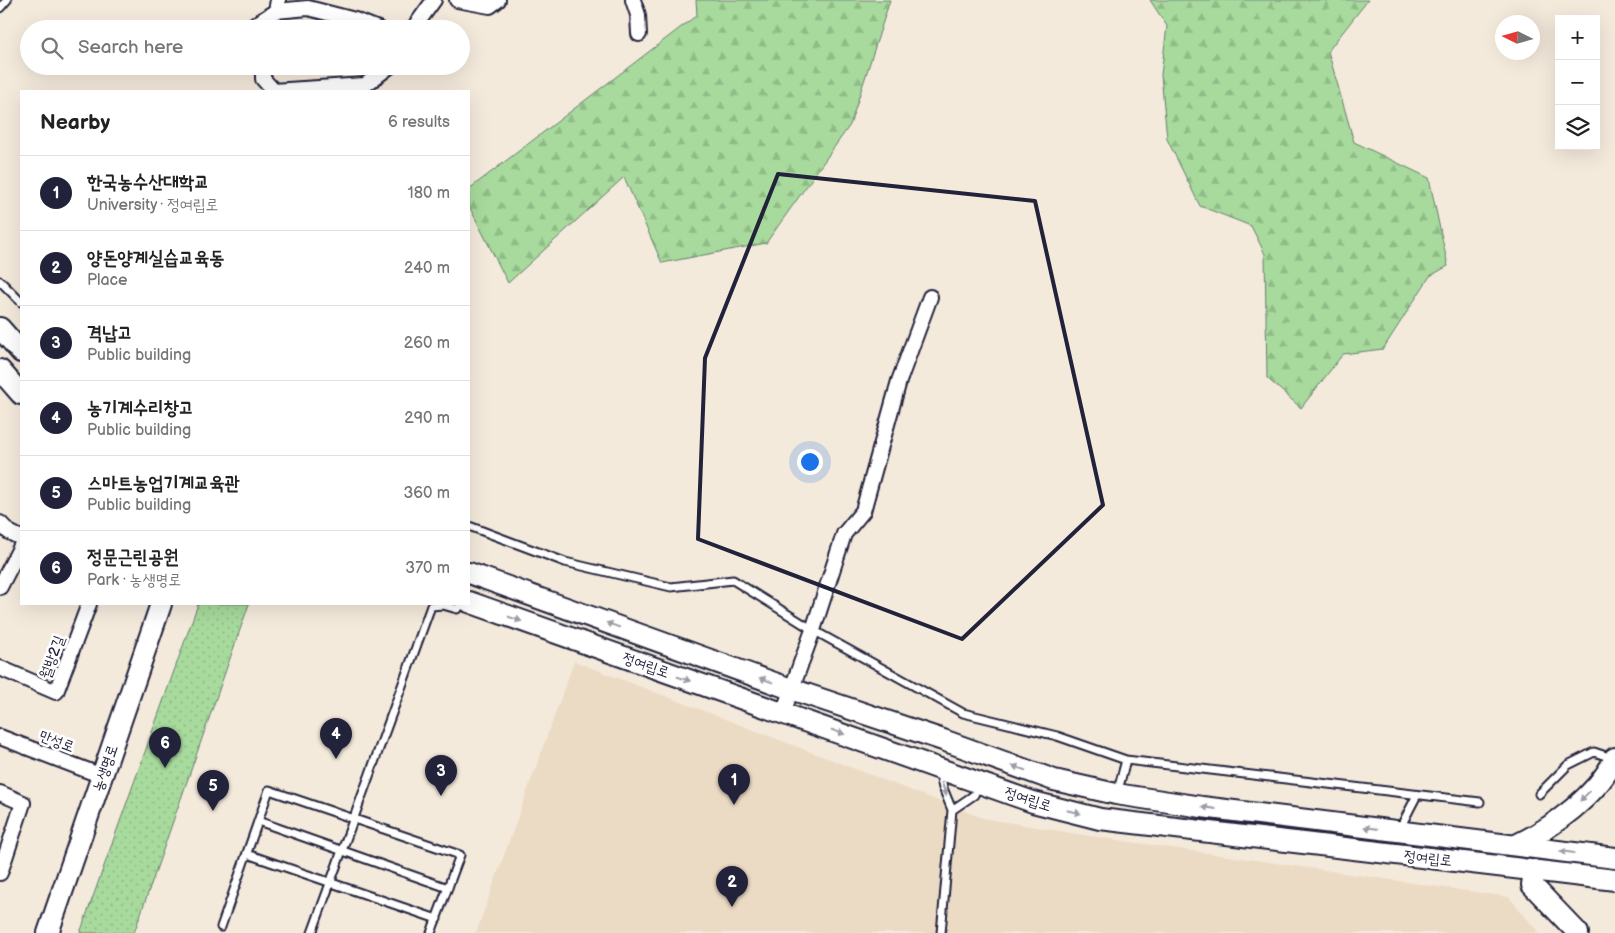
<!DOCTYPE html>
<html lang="en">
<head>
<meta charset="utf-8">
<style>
	body { margin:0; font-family:"Balsamiq Sans","Poor Story",sans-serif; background:#f6f6f6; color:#222 }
	.controls { position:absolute; right:15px; top:15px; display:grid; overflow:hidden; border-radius:0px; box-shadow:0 5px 20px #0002 }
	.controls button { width:45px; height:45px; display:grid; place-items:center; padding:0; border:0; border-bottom:1px solid #e0e0e0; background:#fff; color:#222; font:25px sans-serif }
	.compass { position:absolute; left:1495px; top:15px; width:45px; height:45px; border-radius:50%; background:#fff; box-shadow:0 5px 20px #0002; rotate:275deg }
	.you { position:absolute; left:809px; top:461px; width:18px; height:18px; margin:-12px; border:4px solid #fff; border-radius:50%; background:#1a73e8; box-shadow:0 0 0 8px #1a73e833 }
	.badge { display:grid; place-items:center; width:32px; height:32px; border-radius:50%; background:#22223b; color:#fff; font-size:16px; font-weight:700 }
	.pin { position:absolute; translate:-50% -41px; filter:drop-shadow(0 1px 2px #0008) }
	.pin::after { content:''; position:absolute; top:26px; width:18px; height:15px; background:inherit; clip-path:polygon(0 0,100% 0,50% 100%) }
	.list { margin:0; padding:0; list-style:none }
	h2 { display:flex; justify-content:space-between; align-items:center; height:65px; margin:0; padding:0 20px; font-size:21px }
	h2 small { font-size:16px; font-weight:400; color:#767676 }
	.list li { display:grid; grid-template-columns:32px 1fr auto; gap:15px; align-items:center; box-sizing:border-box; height:75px; padding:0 20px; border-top:1px solid #e0e0e0 }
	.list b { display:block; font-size:19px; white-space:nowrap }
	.list p { margin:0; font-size:16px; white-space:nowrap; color:#767676 }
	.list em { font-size:16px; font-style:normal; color:#767676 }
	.icon { flex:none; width:28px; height:28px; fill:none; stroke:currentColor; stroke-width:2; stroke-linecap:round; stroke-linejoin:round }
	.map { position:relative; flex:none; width:1615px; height:933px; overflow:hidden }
	.search { position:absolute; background:#fff; box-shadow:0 5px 20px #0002; left:20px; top:20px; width:450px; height:55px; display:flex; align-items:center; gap:12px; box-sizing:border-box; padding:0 18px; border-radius:28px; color:#767676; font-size:19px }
	.panel { position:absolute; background:#fff; box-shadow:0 5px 20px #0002; left:20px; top:90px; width:450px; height:515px; border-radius:0px }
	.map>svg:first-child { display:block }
</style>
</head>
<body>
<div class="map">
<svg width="1615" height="933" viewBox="0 0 1615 933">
	<defs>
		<pattern id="forest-firs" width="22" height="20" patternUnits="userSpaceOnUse" patternTransform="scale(1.25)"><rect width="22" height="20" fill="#a7da9c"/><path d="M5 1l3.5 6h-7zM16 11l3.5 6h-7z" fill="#8fbb87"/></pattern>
		<pattern id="park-dots" width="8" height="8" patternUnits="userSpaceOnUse" patternTransform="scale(1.25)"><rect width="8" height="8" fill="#a7da9c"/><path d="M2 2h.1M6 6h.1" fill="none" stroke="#8fbb87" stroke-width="1.8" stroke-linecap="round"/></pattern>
	</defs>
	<rect width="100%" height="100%" fill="#f4eadc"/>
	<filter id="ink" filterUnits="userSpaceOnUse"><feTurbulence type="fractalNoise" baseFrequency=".02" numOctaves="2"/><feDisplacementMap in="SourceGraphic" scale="10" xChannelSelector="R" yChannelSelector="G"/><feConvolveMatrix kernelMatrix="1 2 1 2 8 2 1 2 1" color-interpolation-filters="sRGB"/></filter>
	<g filter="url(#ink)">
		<!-- built -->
		<path fill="#ecdbc4" d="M574,661L983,818L1090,836L1509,897L1539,933H476Z"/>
		<!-- forest -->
		<path fill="url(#forest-firs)" stroke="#647e6c" d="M696,0H890L850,125L766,243L662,263L624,177L508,283L469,206V189L697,15Z
			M1150,0H1368L1328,51L1354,142L1429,178L1448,266L1430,276L1383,349L1343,354L1301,408L1267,378L1265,254L1251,226L1200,206L1167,139L1161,75L1167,26Z"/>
		<!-- park -->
		<path fill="url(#park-dots)" stroke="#647e6c" d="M198,604H249L134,933H80Z"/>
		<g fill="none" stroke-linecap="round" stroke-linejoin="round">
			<defs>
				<path id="lane" d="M0,8L7,0
					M0,281L21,302
					M469,526L565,562L671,587L733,580L813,630L963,713L1057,736L1126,760L1117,794
					M431,606L443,605L457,609L463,604
					M1126,760L1480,802
					M939,771L943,788L952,810L941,933
					M1539,794L1568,765L1594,752L1612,758
					M952,810L974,795L978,786
					M258,821L448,888
					M1400,828L1417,795
					M247,854L437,919
					M221,927L269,790L460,855L431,933
					M312,933L431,606"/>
				<path id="street" d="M457,0L490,6L498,0
					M633,0L638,15L639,34
					M276,11L308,8L355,20L378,29
					M249,29L276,11L278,0
					M413,29L434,0
					M263,66V79L273,90
					M272,91L365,85L390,66
					M0,523L9,532L21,538
					M0,587L21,546
					M0,668L56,692L89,604
					M783,713L813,630L844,534L863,511L899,381L930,297
					M0,737L102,776
					M0,793L23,803L0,873"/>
				<path id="secondary" d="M0,328L21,352
					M0,370L21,394
					M469,573L791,689L943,740L1054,780L1116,794L1202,807L1615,858
					M469,602L1033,802L1100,819L1615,880
					M1516,845C1552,828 1598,795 1615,758
					M1534,870L1532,885L1578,933
					M48,933L161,604"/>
			</defs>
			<!-- lane casing -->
			<use href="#lane" stroke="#22223b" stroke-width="11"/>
			<!-- street casing -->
			<use href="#street" stroke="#22223b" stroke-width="18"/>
			<!-- secondary casing -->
			<use href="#secondary" stroke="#22223b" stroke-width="24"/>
			<!-- lane -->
			<use href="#lane" stroke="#fff" stroke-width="7"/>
			<!-- street -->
			<use href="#street" stroke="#fff" stroke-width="14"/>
			<!-- secondary -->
			<use href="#secondary" stroke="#fff" stroke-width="20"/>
		</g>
		<!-- one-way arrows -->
		<defs><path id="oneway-solid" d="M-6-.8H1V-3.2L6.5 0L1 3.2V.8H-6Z" transform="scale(1.25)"/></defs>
		<g fill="#9c9ca7">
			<use href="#oneway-solid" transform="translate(515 619) rotate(19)"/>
			<use href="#oneway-solid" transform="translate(613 625) rotate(-160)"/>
			<use href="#oneway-solid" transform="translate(684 679) rotate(19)"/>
			<use href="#oneway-solid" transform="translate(766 680) rotate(-160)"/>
			<use href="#oneway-solid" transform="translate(838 732) rotate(19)"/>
			<use href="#oneway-solid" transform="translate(1019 768) rotate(-161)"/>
			<use href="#oneway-solid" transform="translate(944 789) rotate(71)"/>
			<use href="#oneway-solid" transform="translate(1585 796) rotate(135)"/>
			<use href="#oneway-solid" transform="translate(1209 808) rotate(-173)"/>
			<use href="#oneway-solid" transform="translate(1074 812) rotate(14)"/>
			<use href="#oneway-solid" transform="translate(1371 828) rotate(-173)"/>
			<use href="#oneway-solid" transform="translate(1567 852) rotate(-173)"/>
		</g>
	</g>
	<!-- marked area -->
	<path fill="none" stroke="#22223b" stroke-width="4" stroke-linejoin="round" d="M778,174L1035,201L1103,505L962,639L698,539L705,358Z"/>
	<g text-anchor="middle" stroke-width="5" stroke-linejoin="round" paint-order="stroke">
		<!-- street labels -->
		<g font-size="15" fill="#22223b" stroke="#fff">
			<text transform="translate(52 657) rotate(-70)" y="5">월방2길</text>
			<text transform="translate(646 665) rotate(19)" y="5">정여립로</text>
			<text transform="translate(57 741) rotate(21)" y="5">만성로</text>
			<text transform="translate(105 768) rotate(-71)" y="5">농생명로</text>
			<text transform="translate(1028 799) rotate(18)" y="5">정여립로</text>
			<text transform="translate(1428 858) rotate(6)" y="5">정여립로</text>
		</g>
	</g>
</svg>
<div class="controls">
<button>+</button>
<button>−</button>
<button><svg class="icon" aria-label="layers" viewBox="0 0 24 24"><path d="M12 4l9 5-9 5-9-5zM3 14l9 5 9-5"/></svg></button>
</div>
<svg class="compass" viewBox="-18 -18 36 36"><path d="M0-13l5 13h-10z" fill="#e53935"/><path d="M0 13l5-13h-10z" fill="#767676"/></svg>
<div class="you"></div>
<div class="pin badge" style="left:734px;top:805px">1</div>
<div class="pin badge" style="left:732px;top:907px">2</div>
<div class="pin badge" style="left:441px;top:796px">3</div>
<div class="pin badge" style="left:336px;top:759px">4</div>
<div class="pin badge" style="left:213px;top:811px">5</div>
<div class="pin badge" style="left:165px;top:768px">6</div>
<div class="search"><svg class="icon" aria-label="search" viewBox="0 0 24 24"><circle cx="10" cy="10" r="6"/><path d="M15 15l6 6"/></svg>Search here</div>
<section class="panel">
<h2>Nearby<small>6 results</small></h2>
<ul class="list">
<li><span class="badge">1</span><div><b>한국농수산대학교</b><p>University · 정여립로</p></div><em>180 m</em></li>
<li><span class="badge">2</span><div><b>양돈양계실습교육동</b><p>Place</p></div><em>240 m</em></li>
<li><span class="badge">3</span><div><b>격납고</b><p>Public building</p></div><em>260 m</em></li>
<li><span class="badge">4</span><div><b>농기계수리창고</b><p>Public building</p></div><em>290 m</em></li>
<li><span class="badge">5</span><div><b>스마트농업기계교육관</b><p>Public building</p></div><em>360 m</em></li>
<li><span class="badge">6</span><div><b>정문근린공원</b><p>Park · 농생명로</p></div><em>370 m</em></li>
</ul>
</section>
</div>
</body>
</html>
